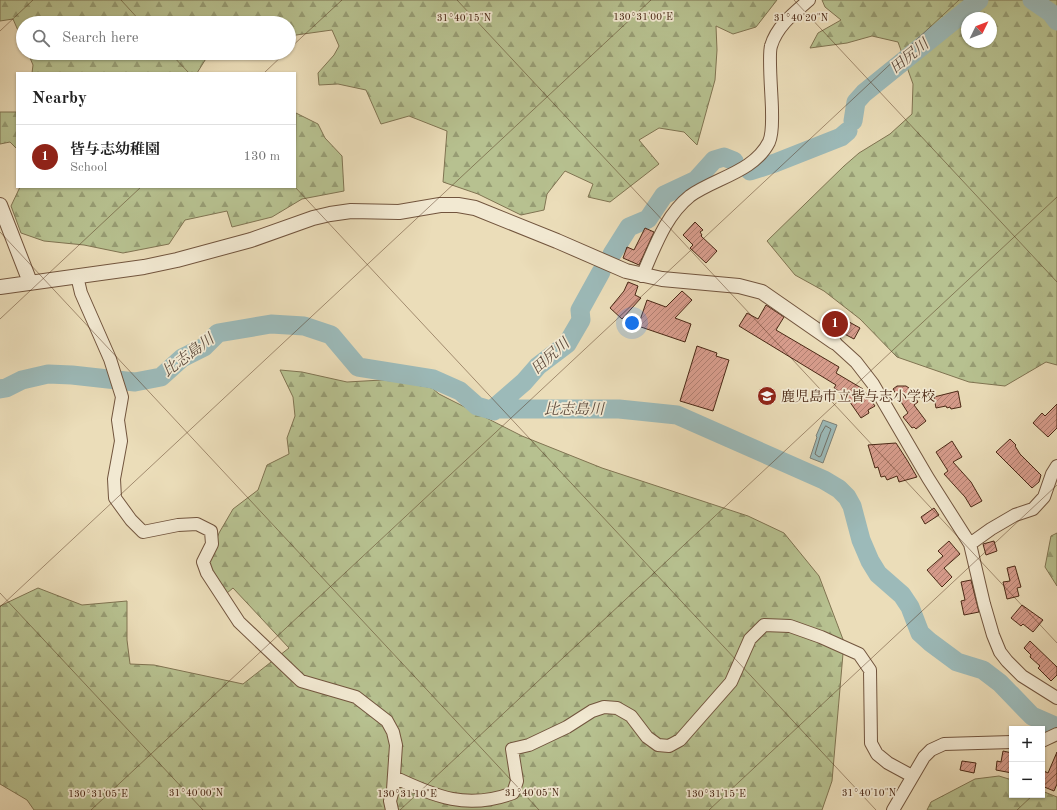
<!DOCTYPE html>
<html lang="en">
<head>
<meta charset="utf-8">
<style>
	body { margin:0; font-family:"Old Standard TT","Noto Serif JP",serif; background:#f2f2f2; color:#222 }
	.controls { position:absolute; right:12px; bottom:12px; display:grid; overflow:hidden; border-radius:0px; box-shadow:0 1px 3px #0004 }
	.controls button { width:36px; height:36px; display:grid; place-items:center; padding:0; border:0; border-bottom:1px solid #e0e0e0; background:#fff; color:#222; font:20px sans-serif }
	.compass { position:absolute; left:961px; top:12px; width:36px; height:36px; border-radius:50%; background:#fff; box-shadow:0 1px 3px #0004; rotate:47deg }
	.you { position:absolute; left:632px; top:323px; width:14px; height:14px; margin:-10px; border:3px solid #fff; border-radius:50%; background:#1a73e8; box-shadow:0 0 0 6px #1a73e833 }
	.badge { display:grid; place-items:center; width:26px; height:26px; border-radius:50%; background:#8f2418; color:#fff; font-size:13px; font-weight:700 }
	.pin { position:absolute; translate:-50% -50%; border:2px solid #fff; box-shadow:0 1px 4px #0006 }
	.list { margin:0; padding:0; list-style:none }
	h2 { display:flex; justify-content:space-between; align-items:center; height:52px; margin:0; padding:0 16px; font-size:17px }
	h2 small { font-size:13px; font-weight:400; color:#767676 }
	.list li { display:grid; grid-template-columns:26px 1fr auto; gap:12px; align-items:center; box-sizing:border-box; height:64px; padding:0 16px; border-top:1px solid #e0e0e0 }
	.list b { display:block; font-size:15px; white-space:nowrap }
	.list p { margin:0; font-size:13px; white-space:nowrap; color:#767676 }
	.list em { font-size:13px; font-style:normal; color:#767676 }
	.icon { flex:none; width:22px; height:22px; fill:none; stroke:currentColor; stroke-width:2; stroke-linecap:round; stroke-linejoin:round }
	.map { position:relative; flex:none; width:1057px; height:810px; overflow:hidden }
	.search { position:absolute; background:#fff; box-shadow:0 1px 3px #0004; left:16px; top:16px; width:280px; height:44px; display:flex; align-items:center; gap:10px; box-sizing:border-box; padding:0 14px; border-radius:22px; color:#767676; font-size:15px }
	.panel { position:absolute; background:#fff; box-shadow:0 1px 3px #0004; left:16px; top:72px; width:280px; height:116px; border-radius:0px }
	.map>svg:first-child { display:block }
</style>
</head>
<body>
<div class="map">
<svg width="1057" height="810" viewBox="0 0 1057 810">
	<defs>
		<pattern id="forest-firs" width="22" height="20" patternUnits="userSpaceOnUse"><rect width="22" height="20" fill="#b7c190"/><path d="M5 1l3.5 6h-7zM16 11l3.5 6h-7z" fill="#979d74"/></pattern>
		<pattern id="building-hatch" width="6" height="6" patternUnits="userSpaceOnUse"><rect width="6" height="6" fill="#d79c8c"/><path d="M-1 1l2-2M0 6l6-6M5 7l2-2" fill="none" stroke="#b07f71"/></pattern>
	</defs>
	<rect width="100%" height="100%" fill="#ebddb9"/>
	<filter id="stains"><feTurbulence type="fractalNoise" baseFrequency=".005" numOctaves="4"/><feColorMatrix values="0 0 0 0 .2 0 0 0 0 .09 0 0 0 0 .02 0 0 0 .5 -.17"/></filter>
	<radialGradient id="worn" r=".72"><stop offset=".6" stop-color="#630" stop-opacity="0"/><stop offset="1" stop-color="#630" stop-opacity=".3"/></radialGradient>
	<!-- forest -->
	<path fill="url(#forest-firs)" stroke="#807452" fill-rule="evenodd" d="M0,0H777L756,27L733,34L716,26L717,50L715,80L697,145L684,132L659,128L639,140L659,164L610,202L588,197L593,184L565,171L547,194L544,210L521,215L478,194L443,182L447,131L409,116L381,124L366,90L338,84L319,85L318,73L334,55L339,46L332,30L289,36V23H23V42L13,19L0,21Z
		M822,0H1057V365L1046,362L1005,386L969,382L897,357L860,319L824,291L795,275L767,241L844,166L859,153L890,134L912,114L913,84L898,42L872,36L847,43L810,48L818,33L841,20L825,7ZM967,18H991V42H967Z
		M28,53H216L207,57L197,73H32L33,65Z
		M0,112H17V149L10,142L0,144Z
		M296,113L318,124L325,138L342,156L344,191L302,199L272,217L232,227L227,211L185,220L169,244L123,253L84,245L44,241L21,233L11,206L20,187H295Z
		M280,370L302,372L347,382L382,380L410,383L432,388L439,394L522,436L602,468L748,516L784,533L819,576L844,642L832,781L822,810H34L27,800L0,784V606L38,588L82,605L127,601V640L130,664L154,665L243,684L289,648L233,588L227,593L208,563L219,533L233,509L258,490L267,465L289,454L287,438L295,416L293,397Z
		M1057,533V586L1045,567L1051,536Z
		M999,776L1012,780V795H1042V791L1057,797V810H927L931,802L975,779Z"/>
	<!-- water -->
	<path fill="#9cbab9" stroke="#7b8077" d="M823,420L837,425L823,463L810,458L817,437L816,436Z"/>
	<g fill="none" stroke-linecap="round" stroke-linejoin="round">
		<!-- shore -->
		<path stroke="#737167" stroke-width="1" d="M826,426L831,429L821,456L819,457L815,454L821,434Z"/>
		<!-- river -->
		<path stroke="#9cbab9" stroke-width="19" d="M1032,0L1051,13L1057,21
			M853,121L856,102L864,93L979,0
			M750,171L775,163L841,137L848,131
			M612,254L629,227L648,219L664,195L696,180L714,160L724,157L734,161
			M0,389L6,388L22,380L48,374L72,375L135,382L161,377L182,358L204,347L218,333L271,324L304,326L331,335L358,367L433,379L460,391L477,406L494,411L493,409L524,382L538,366L567,344L581,320L580,310L601,272
			M493,409H619L677,415L824,480L839,489L847,497L852,506L861,540L870,561L878,574L902,595L910,607L920,633L930,642L957,662L983,670L1000,683L1032,716L1057,727"/>
	</g>
	<!-- building -->
	<path fill="url(#building-hatch)" stroke="#4a2815" d="M695,222L703,230L700,232L702,235L701,236L717,251L706,263L690,248L693,245L683,235Z
		M645,228L654,232L639,265L623,258L627,247L634,250Z
		M628,282L638,286L635,295L641,298L622,319L610,308L624,291Z
		M682,291L692,300L675,318L691,324L685,342L638,326L647,300L666,307Z
		M766,305L784,317L776,330L839,367L836,373L863,389L875,406L868,410L869,413L861,418L845,395L834,388L836,385L739,326L747,313L758,319Z
		M833,313L860,328L854,339L827,325Z
		M697,346L717,353L716,356L729,360L713,411L680,401Z
		M897,386H906L909,388L918,402L914,405L926,421L916,429L914,427L912,428L903,417L908,413L893,389Z
		M958,391L961,407L951,409L950,407L947,408L946,406L936,408L934,397Z
		M1057,404V428L1048,437L1033,423L1042,413L1045,416Z
		M1010,439L1016,445L1015,446L1020,454L1041,475L1039,482L1032,488L996,452Z
		M952,441L962,457L953,462L971,482L982,501L971,507L965,497L944,474L948,471L936,452Z
		M896,443L907,460L917,477L899,482L897,476L887,480L885,476L881,477L878,467L875,468L868,445Z
		M934,508L939,515L925,524L921,517Z
		M949,541L960,554L944,568L952,577L942,587L927,570L943,556L938,551Z
		M994,541L997,551L986,555L983,544Z
		M1015,566L1021,587L1017,588L1019,596L1007,599L1003,582L1010,581L1007,568Z
		M971,580L979,612L964,615L961,601L965,600L961,582Z
		M1022,605L1043,620L1033,632L1023,624L1021,626L1011,618Z
		M1030,641L1057,667V675L1051,681L1038,668L1040,666L1030,657L1031,655L1024,648Z
		M1003,751L1012,753V773L996,770L997,761L1001,762Z
		M1057,752V784L1054,791L1042,786V777L1044,771L1048,773Z
		M962,761L976,763L974,773L960,770Z"/>
	<g fill="none" stroke-linecap="round" stroke-linejoin="round">
		<defs>
			<path id="minor" d="M77,276L81,293L110,359L122,397L118,420L121,441L114,479L115,498L131,520L143,532L178,525L197,524L211,531L212,544L203,562L207,573L239,622L301,681L356,697L387,721L393,732L396,745L393,790L390,801L392,810
				M642,276C655,247 665,216 690,196C715,178 754,172 769,142C773,133 772,120 772,110C772,98 768,55 771,46C777,26 794,13 809,0
				M834,342L856,362L873,384L928,478L970,544L984,604L993,635L1000,652L1007,661L1022,676L1057,698
				M970,544L991,529L1015,515L1033,509L1044,497L1052,474L1057,466
				M1042,741L1057,734
				M394,777C436,797 467,810 513,793L517,781L512,749L529,745L567,727L592,711L604,707L617,708L631,716L647,737L658,745L669,746L680,740L731,682L750,639L764,625L790,626L821,637L859,654L870,670L871,743L877,754L888,763L912,776
				M893,810L924,757L931,750L944,744L1012,742"/>
			<path id="tertiary" d="M0,205L30,282
				M0,287L144,267L177,260L251,240L313,218L330,214L351,211L399,212L440,205H458L475,208L557,241L626,271L662,279L739,286L762,292L834,342"/>
		</defs>
		<!-- minor casing -->
		<use href="#minor" stroke="#72553e" stroke-width="14"/>
		<!-- tertiary casing -->
		<use href="#tertiary" stroke="#72553e" stroke-width="16"/>
		<!-- minor -->
		<use href="#minor" stroke="#f2e9d2" stroke-width="12"/>
		<!-- tertiary -->
		<use href="#tertiary" stroke="#f2e9d2" stroke-width="14"/>
	</g>
	<!-- ticks -->
	<path fill="none" stroke="#4a2815" stroke-width="1" stroke-opacity="0.45" d="M121,0L142,23M457,0L1057,643M794,0L1057,282M0,31L33,0M289,49L342,0M170,53L189,73M264,73L285,53M295,187L876,810M0,232L539,810M0,319L141,187M0,593L203,810M0,607L651,0M1042,787L1057,773M91,810L959,0M400,810L1057,197M709,810L1057,485M1017,810L1033,795"/>
	<!-- icons -->
	<defs>
		<symbol id="school-disc" viewBox="-11 -11 22 22"><circle r="9.5" fill="#8f2418" stroke="#f2e9d2"/><path d="M0-5L7-2L0 1L-7-2ZM-4 1L0 2.5L4 1V4Q0 6-4 4Z" fill="#fff"/></symbol>
	</defs>
	<g fill-rule="evenodd">
		<use href="#school-disc" x="756" y="385" width="22" height="22"/>
	</g>
	<g text-anchor="middle" stroke-width="3.5" stroke-linejoin="round" paint-order="stroke">
		<!-- poi labels -->
		<g font-size="14" fill="#4a2815" stroke="#f2e9d2" text-anchor="start">
			<text x="781" y="401">鹿児島市立皆与志小学校</text>
		</g>
		<!-- water labels -->
		<g font-size="15" font-style="italic" fill="#5e4c3e" stroke="#f2e9d2">
			<text transform="translate(909 56) rotate(-39)" y="5">田尻川</text>
			<text transform="translate(188 355) rotate(-37)" y="5">比志島川</text>
			<text transform="translate(550 356) rotate(-42)" y="5">田尻川</text>
			<text x="574" y="414">比志島川</text>
		</g>
	</g>
	<g font-size="10" text-anchor="middle" fill="#4a2815" stroke="#f2e9d2" stroke-width="3.5" stroke-linejoin="round" paint-order="stroke">
		<text x="643" y="20">130°31'00"E</text>
		<text x="464" y="21">31°40'15"N</text>
		<text x="801" y="21">31°40'20"N</text>
		<text x="196" y="796">31°40'00"N</text>
		<text x="532" y="796">31°40'05"N</text>
		<text x="869" y="796">31°40'10"N</text>
		<text x="98" y="797">130°31'05"E</text>
		<text x="407" y="797">130°31'10"E</text>
		<text x="716" y="797">130°31'15"E</text>
	</g>
	<rect width="100%" height="100%" filter="url(#stains)"/>
	<rect width="100%" height="100%" fill="url(#worn)"/>
</svg>
<div class="controls">
<button>+</button>
<button>−</button>
</div>
<svg class="compass" viewBox="-18 -18 36 36"><path d="M0-13l5 13h-10z" fill="#e53935"/><path d="M0 13l5-13h-10z" fill="#767676"/></svg>
<div class="you"></div>
<div class="pin badge" style="left:835px;top:324px">1</div>
<div class="search"><svg class="icon" aria-label="search" viewBox="0 0 24 24"><circle cx="10" cy="10" r="6"/><path d="M15 15l6 6"/></svg>Search here</div>
<section class="panel">
<h2>Nearby<small></small></h2>
<ul class="list">
<li><span class="badge">1</span><div><b>皆与志幼稚園</b><p>School</p></div><em>130 m</em></li>
</ul>
</section>
</div>
</body>
</html>
